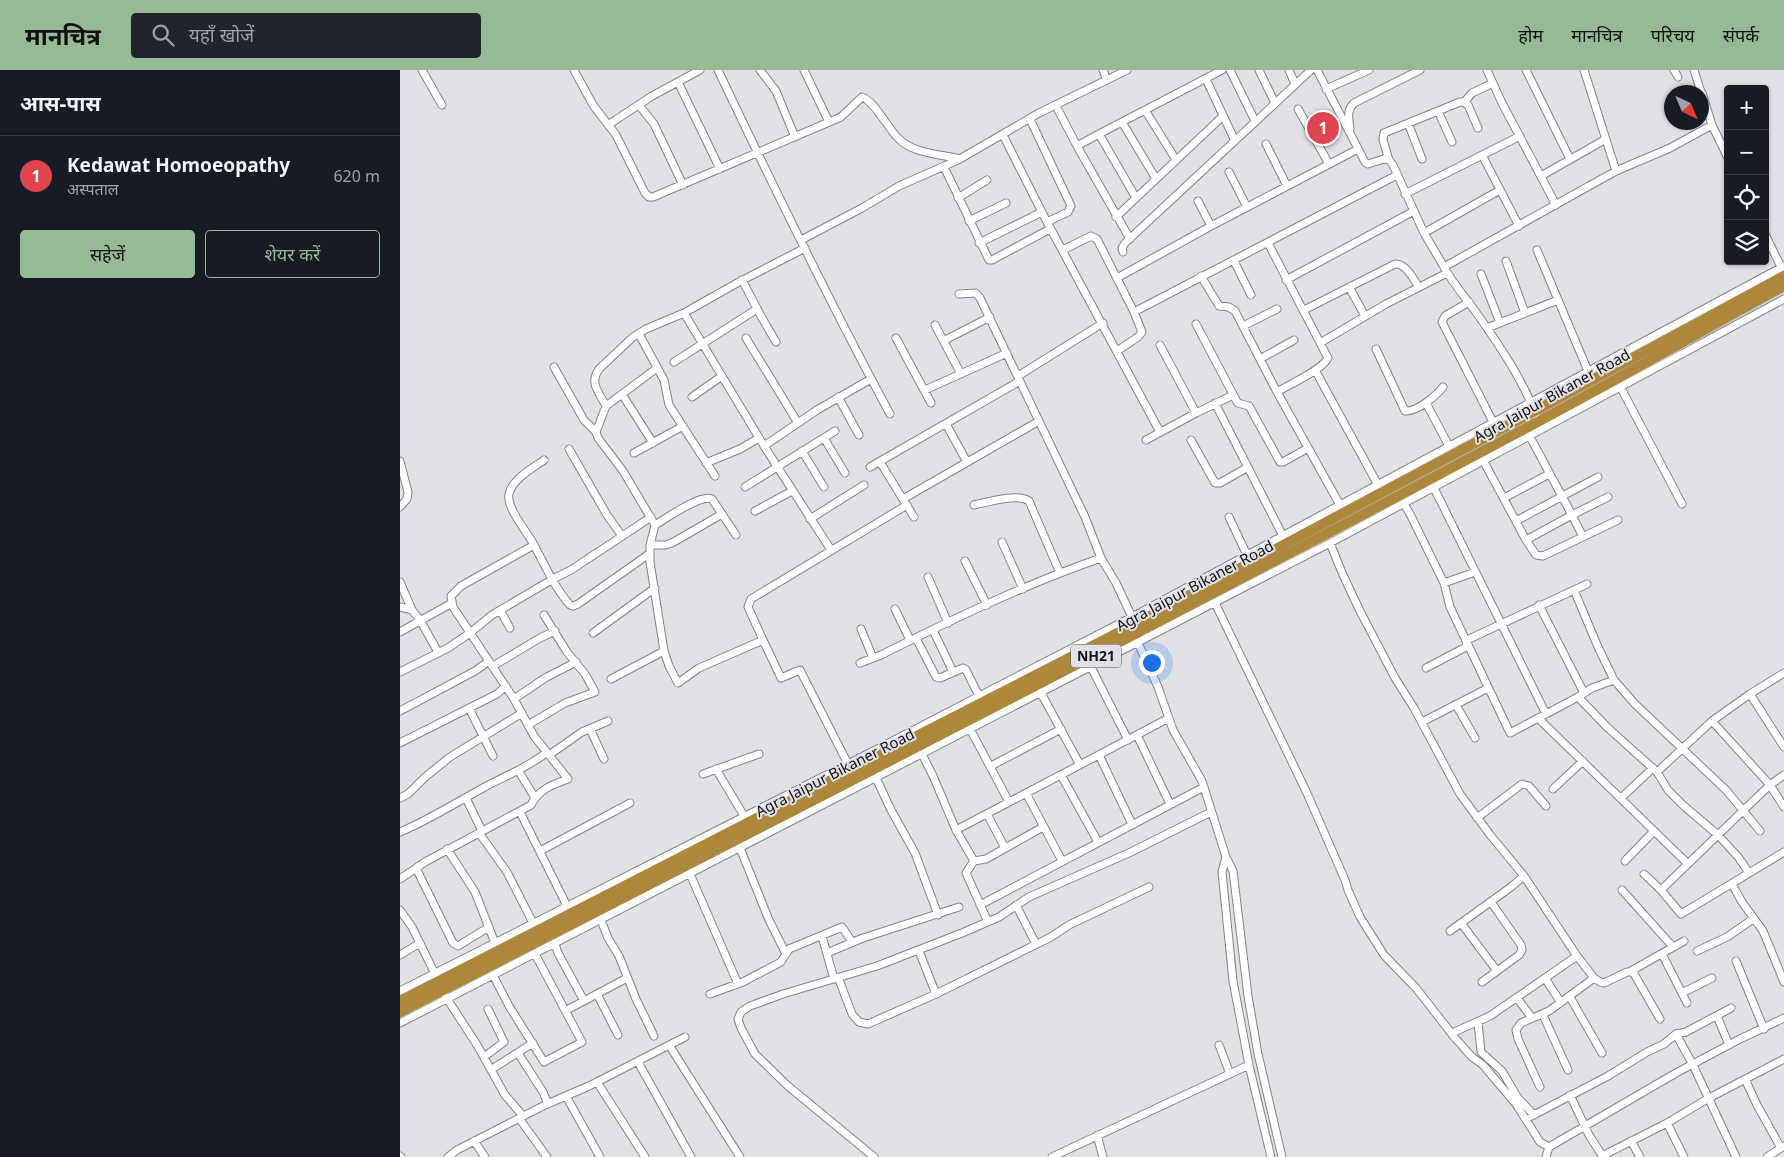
<!DOCTYPE html>
<html lang="hi">
<head>
<meta charset="utf-8">
<style>
	body { margin:0; font-family:"Noto Sans","Noto Sans Devanagari",sans-serif; background:#20242c; color:#f1f3f6 }
	.controls { position:absolute; right:15px; top:15px; display:grid; overflow:hidden; border-radius:5px; box-shadow:0 1px 4px #0004 }
	.controls button { width:45px; height:45px; display:grid; place-items:center; padding:0; border:0; border-bottom:1px solid #363941; background:#171b24; color:#f1f3f6; font:25px sans-serif }
	.compass { position:absolute; left:1264px; top:15px; width:45px; height:45px; border-radius:50%; background:#171b24; box-shadow:0 1px 4px #0004; rotate:136deg }
	.you { position:absolute; left:751px; top:592px; width:18px; height:18px; margin:-12px; border:4px solid #fff; border-radius:50%; background:#1a73e8; box-shadow:0 0 0 8px #1a73e833 }
	.badge { display:grid; place-items:center; width:32px; height:32px; border-radius:50%; background:#95ba94; color:#fff; font-size:16px; font-weight:700 }
	.pin { position:absolute; translate:-50% -50%; border:2px solid #fff; box-shadow:0 1px 5px #0006 }
	.list { margin:0; padding:0; list-style:none }
	h2 { display:flex; justify-content:space-between; align-items:center; height:65px; margin:0; padding:0 20px; font-size:21px }
	h2 small { font-size:16px; font-weight:400; color:#9ea1a6 }
	.list li { display:grid; grid-template-columns:32px 1fr auto; gap:15px; align-items:center; box-sizing:border-box; height:80px; padding:0 20px; border-top:1px solid #363941 }
	.list b { display:block; font-size:19px; white-space:nowrap }
	.list p { margin:0; font-size:16px; white-space:nowrap; color:#9ea1a6 }
	.list em { font-size:16px; font-style:normal; color:#9ea1a6 }
	.actions { display:flex; gap:10px; padding:15px 20px }
	.actions a { flex:1; padding:11px 0; border:1px solid #95ba94; border-radius:5px; text-align:center; font-size:18px; color:#95ba94 }
	.actions .main { background:#95ba94; color:#111 }
	.icon { flex:none; width:28px; height:28px; fill:none; stroke:currentColor; stroke-width:2; stroke-linecap:round; stroke-linejoin:round }
	.map { position:relative; flex:none; width:1384px; height:1087px; overflow:hidden }
	header { display:flex; align-items:center; gap:30px; box-sizing:border-box; height:70px; padding:0 25px; background:#95ba94; color:#111 }
	header strong { font-size:24px }
	nav { display:flex; gap:28px; margin-inline-start:auto; font-size:18px }
	.search { width:350px; height:45px; background:#20242c; display:flex; align-items:center; gap:12px; box-sizing:border-box; padding:0 18px; border-radius:5px; color:#9ea1a6; font-size:19px }
	main { display:flex }
	aside { flex:1; background:#171b24 }
	.map>svg:first-child { display:block }
</style>
</head>
<body>
<header>
<strong>मानचित्र</strong>
<div class="search"><svg class="icon" aria-label="search" viewBox="0 0 24 24"><circle cx="10" cy="10" r="6"/><path d="M15 15l6 6"/></svg>यहाँ खोजें</div>
<nav><a>होम</a><a>मानचित्र</a><a>परिचय</a><a>संपर्क</a></nav>
</header>
<main>
<aside>
<h2>आस-पास<small></small></h2>
<ul class="list">
<li><span class="badge" style="background:#e0444e">1</span><div><b>Kedawat Homoeopathy</b><p>अस्पताल</p></div><em>620 m</em></li>
</ul>
<div class="actions"><a class="main">सहेजें</a><a>शेयर करें</a></div>
</aside>
<div class="map">
<svg width="1384" height="1087" viewBox="0 0 1384 1087">
	<rect width="100%" height="100%" fill="#e0e0e5"/>
	<g fill="none" stroke-linecap="round" stroke-linejoin="round">
		<defs>
			<path id="minor" d="M22,0L42,35
				M174,0L193,35L216,65L245,123L249,127H253L441,47L462,27C474,30 488,59 498,68C513,84 540,84 560,89
				M318,0C373,116 429,231 490,344
				M360,0L376,21L395,67
				M404,0L429,52
				M703,0L707,10
				M830,0L855,51
				M859,0L875,33
				M889,0L895,14
				M917,0L965,92L968,94L984,89L989,90L993,95L1024,163L1044,197
				M1087,0L1102,33L1156,135
				M1126,0L1170,89
				M1184,0L1216,101
				M1274,0L1278,7
				M1294,0L1301,22
				M806,9L835,71
				M278,12L320,99
				M926,19L969,0
				M1302,23L1312,55L1328,88
				M1066,33V30L1072,23L1093,13
				M239,35L254,54L283,115
				M656,36L677,76L699,64L736,128
				M898,39L929,94
				M745,40L776,90
				M1038,41L1052,72
				M630,49L671,136L668,142L647,152
				M722,52L756,109
				M1008,53L1022,89
				M208,55L252,26L300,0
				M950,59C949,48 946,41 954,33L1020,0
				M699,64L822,0
				M603,65L647,152L760,362
				M866,74L887,116
				M677,76L730,169
				M1082,85L1119,156
				M989,90L983,70L984,63L1060,32H1063L1068,35L1078,58
				M544,97L589,190H592L650,159
				M829,102L847,137
				M1141,106L1206,69
				M1005,124L1120,66
				M558,128L587,110
				M798,131L811,156
				M716,147L823,46
				M569,151L606,133
				M1024,163L1100,120
				M1365,164L1381,197
				M401,170L462,138L499,116L558,90L639,43L727,0
				M579,173L642,142
				M868,173L928,288C922,300 890,314 877,322
				M405,178L339,212L284,243L246,259L233,267L199,299C189,314 199,322 206,336L196,362L198,368L223,401L255,455L250,475V492L264,581L269,596L278,613L299,598L363,570L381,608L400,600L448,694
				M663,180L691,166L697,169L734,242L742,262L738,267L717,281
				M1137,180L1188,301
				M723,182L722,178L725,173L911,0
				M834,191L851,225
				M1106,191L1125,243
				M1081,204L1100,253
				M801,206L819,236L829,237L835,241L877,322L940,435
				M717,208L811,156L958,79
				M342,210L362,248L376,272
				M886,210L1014,141
				M949,217L965,246
				M559,224L576,223L580,228L685,447L701,488L716,513L732,547
				M1069,232L1045,246L1042,252L1093,352
				M904,240L995,194C1006,193 1013,209 1019,217
				M734,242L997,105
				M284,243L364,376L431,480
				M796,254L836,330L838,333L849,336L880,392H883L908,378
				M535,255L561,304
				M843,256L877,239
				M1087,258L1158,230
				M239,264L264,310L269,335L315,406
				M346,268L398,353
				M496,268L531,333
				M543,271L590,247
				M920,273L986,234L1047,203
				M760,275L796,343
				M976,279L1005,341C1017,342 1036,326 1043,317
				M860,289L894,270
				M274,292L357,239
				M154,297L184,350L196,362
				M915,300L978,415
				M618,306L703,253
				M1221,318L1282,434
				M525,320L607,283
				M222,324L253,373
				M292,327L322,306
				M438,327L459,365
				M815,333L883,466
				M1026,333L1049,376
				M206,336L257,298
				M1138,351C1125,312 1097,272 1073,238C1063,225 1052,212 1044,197L1216,101L1270,78L1312,55
				M546,354L567,392
				M424,368L445,403
				M746,370L796,343L833,325
				M791,370L815,413H820L848,397
				M364,376L417,340L471,309
				M169,379L207,445L222,466
				M402,381L424,417
				M234,383L283,356
				M144,390C133,398 112,409 109,424C106,438 128,463 134,475C145,495 154,517 170,535L173,536L178,534L249,484
				M0,391L8,422L7,429L0,437
				M480,392L514,447
				M1084,392L1126,470L1172,445L1128,363
				M306,393L340,379L359,368
				M470,397L620,311
				M345,417L435,361
				M1034,418L1146,644L1178,627L1207,657L1257,702L1268,720L1284,736L1318,765L1339,788L1349,803
				M1104,428L1149,404
				M503,429L639,351
				M1004,434L1010,444L1044,513L1050,537L1110,663L1146,644
				M574,435C588,432 617,423 629,431L660,503
				M355,441L392,421
				M829,447L847,485
				M410,449L464,415
				M1116,451L1198,407
				M255,455C267,448 300,424 312,429L336,465
				M1183,467L1172,445L1208,427
				M1126,470L1136,485L1143,486L1218,450
				M602,472L623,519
				M930,473L943,505L960,541L995,608L1014,638L1060,724L1091,766L1124,806L1177,886L1194,908L1200,912L1204,913L1227,902H1233L1260,949
				M250,475H265L272,473L322,444
				M565,491L587,535
				M528,507L548,553
				M0,512L12,540
				M1044,513L1075,502
				M1174,520L1198,577L1214,610
				M815,533L906,721L945,810L948,820L960,847L984,885L1016,918L1055,968L1072,987L1083,995L1116,1034L1140,1072L1149,1077
				M1139,535L1184,623
				M0,537L12,540L20,550L38,582
				M495,539L510,570
				M100,540L110,558
				M461,559L473,588
				M533,560L553,602
				M0,562L52,533
				M193,563L255,518
				M516,568L536,607L540,608L563,598L566,600L579,626
				M363,570L348,537L351,529L507,435
				M738,573L758,617L773,660L802,711L826,787L833,801L848,926L858,984L882,1087
				M460,593L481,585C553,549 626,514 701,488
				M93,596L140,568L155,561
				M691,597L728,670
				M1026,598L1066,577L1067,570L1187,514
				M0,602L48,578L70,563L92,545L153,509L171,500L251,447
				M211,609L264,581
				M641,623L680,695
				M1350,624L1384,677
				M1178,627L1192,618L1214,610L1235,634L1326,720L1360,761
				M114,629L145,608L176,592
				M1056,635L1075,668
				M69,638L93,686
				M0,641L75,601L89,591
				M1138,648L1287,793
				M1312,651L1370,715L1384,737
				M1022,652L1088,618
				M128,655L165,633L195,622L185,604L167,582L144,545
				M190,659L204,689
				M570,659L609,732
				M737,665L770,734
				M0,673L97,624L106,616
				M522,684L533,706L556,760L574,791L566,803L588,852
				M149,685L182,662L208,651
				M699,685L732,754
				M591,696L661,659
				M316,699L344,746
				M118,700L135,728
				M1257,702L1312,651L1350,624L1384,603
				M303,704L359,684
				M661,705L698,772
				M1384,705L1370,715L1352,732L1261,820L1281,844L1384,782
				M476,708L491,740L515,783L538,845
				M1153,719L1183,691
				M626,723L662,791
				M0,728L8,724L24,708L50,687L122,643
				M66,728L82,761
				M1221,728L1253,698
				M120,742L167,836
				M587,744L605,778
				M1077,748L1122,714L1129,716L1146,736
				M556,760L769,648
				M0,762C29,750 55,733 83,718C104,706 128,698 147,682
				M79,763L107,802L133,853
				M340,778L369,850L386,884
				M47,779L75,822L95,873
				M140,781L230,733
				M826,787L822,802L833,911L849,995L871,1087
				M574,791L586,789L643,757
				M1225,791L1254,761
				M16,798L53,873L58,876L89,857
				M290,804L338,914
				M1244,804L1261,820
				M0,809L25,792L131,735C139,719 152,715 168,709L134,666L114,629L53,537L51,526L61,516L134,475
				M1332,814L1342,832L1363,861L1384,912
				M1222,820L1273,877
				M580,835L804,717
				M616,835L636,874
				M0,840L12,857L36,906
				M201,850L208,868L219,886L236,929L254,966
				M1061,853L1097,901
				M1050,861L1111,817L1124,806
				M422,866L434,909
				M155,874L158,883L184,931
				M519,881L536,924
				M1297,881L1327,867L1353,849
				M427,883L463,868L559,837
				M1262,884L1287,933
				M0,885L20,873
				M1336,891L1364,959
				M1231,901L1284,871
				M93,905L109,936L144,992L182,972L135,884
				M438,907L452,944L459,952L468,954L536,924L651,867L669,855L749,817
				M1145,908L1161,933
				M1082,912L1119,885L1122,880L1121,875L1091,832
				M0,921L448,694L732,547L1384,196
				M1282,923L1312,908
				M197,924L218,965
				M310,924L343,912L381,892L389,879L442,857L452,872
				M46,927L77,975L105,1025L123,1046
				M1170,927L1202,983
				M1117,928L1132,948
				M165,941L227,908
				M1143,945L1168,1000
				M1317,946L1329,975
				M1078,952L1081,982L1102,1001L1118,1028L1134,1045
				M0,953L930,473L1384,229
				M1052,963L1090,946L1177,886
				M1276,964L1293,995L1336,1087
				M269,975L340,1087
				M819,975L830,1004
				M118,983L143,1022L148,1034
				M84,987L104,972L88,939
				M238,992L291,1087
				M92,999L133,973
				M1345,1009L1357,1035L1381,1078
				M197,1012L245,1087
				M1140,1017L1118,969L1116,960L1121,953L1149,941L1194,908
				M1170,1025L1189,1065L1203,1087
				M166,1026L200,1087
				M119,1048L147,1087
				M1126,1049L1208,1006L1247,982L1264,974L1276,964L1286,962L1331,938
				M1267,1053L1284,1087
				M697,1065L703,1087
				M74,1071L85,1087
				M1231,1071L1240,1087
				M0,1086L1,1087
				M48,1087L57,1080L102,1057L145,1035L189,1016L285,967
				M474,1087L388,1016L355,984L341,958L338,949L341,942L350,936L383,924L477,896L562,863L599,847L629,827L731,782L811,742
				M652,1087L849,995
				M1146,1087L1149,1077L1276,1003L1338,970L1384,948
				M1205,1087L1206,1084L1267,1053L1309,1028L1384,989
				M1367,1087L1384,1076"/>
			<path id="highway" d="M0,931L735,554L1135,341L1384,206
				M0,942C378,749 755,556 1130,356C1215,311 1299,262 1384,216"/>
		</defs>
		<!-- minor casing -->
		<use href="#minor" stroke="#838388" stroke-width="9"/>
		<!-- highway casing -->
		<use href="#highway" stroke="#bdbdbe" stroke-width="12"/>
		<!-- minor -->
		<use href="#minor" stroke="#fff" stroke-width="7"/>
		<!-- highway -->
		<use href="#highway" stroke="#ad883c" stroke-width="10"/>
	</g>
	<g text-anchor="middle" stroke-width="4" stroke-linejoin="round" paint-order="stroke">
		<!-- shield labels -->
		<rect fill="#e0e0e5" stroke="#515154" stroke-width="1" x="671" y="574.5" width="50" height="23" rx="4"/>
		<g font-size="14" font-weight="bold" fill="#141416">
			<text x="696" y="591">NH21</text>
		</g>
		<!-- street labels -->
		<g font-size="15" fill="#141416" stroke="#e0e0e5">
			<text transform="translate(1152 326) rotate(-29)" y="5">Agra Jaipur Bikaner Road</text>
			<text transform="translate(795 516) rotate(-28)" y="5">Agra Jaipur Bikaner Road</text>
			<text transform="translate(435 703) rotate(-27)" y="5">Agra Jaipur Bikaner Road</text>
		</g>
	</g>
</svg>
<div class="controls">
<button>+</button>
<button>−</button>
<button><svg class="icon" aria-label="locate" viewBox="0 0 24 24"><circle cx="12" cy="12" r="6"/><path d="M12 2v4M12 18v4M2 12h4M18 12h4"/></svg></button>
<button><svg class="icon" aria-label="layers" viewBox="0 0 24 24"><path d="M12 4l9 5-9 5-9-5zM3 14l9 5 9-5"/></svg></button>
</div>
<svg class="compass" viewBox="-18 -18 36 36"><path d="M0-13l5 13h-10z" fill="#e53935"/><path d="M0 13l5-13h-10z" fill="#9ea1a6"/></svg>
<div class="you"></div>
<div class="pin badge" style="left:923px;top:58px;background:#e0444e">1</div>
</div>
</main>
</body>
</html>
